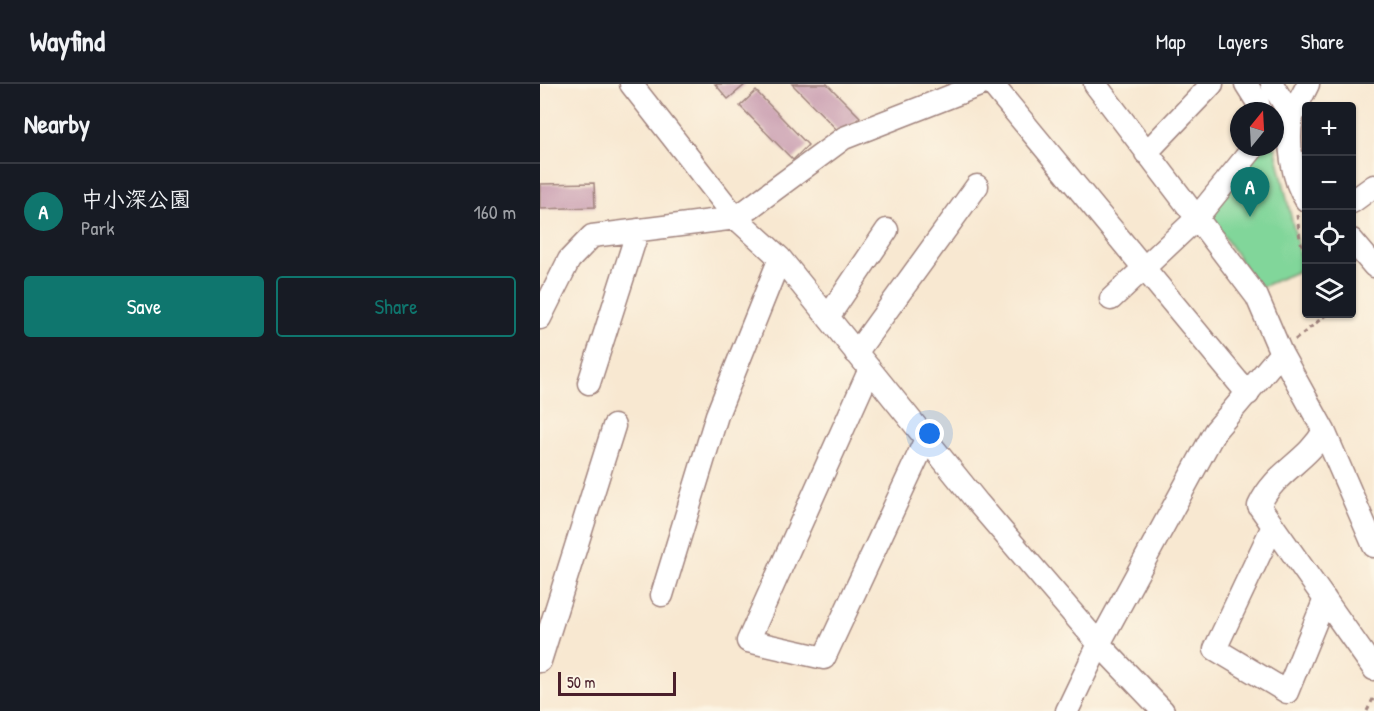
<!DOCTYPE html>
<html lang="en">
<head>
<meta charset="utf-8">
<style>
	body { margin:0; font-family:"Patrick Hand","Klee One",sans-serif; background:#242831; color:#f1f3f6 }
	.controls { position:absolute; right:18px; top:18px; display:grid; overflow:hidden; border-radius:6px; box-shadow:0 2px 4px #0004 }
	.controls button { width:54px; height:54px; display:grid; place-items:center; padding:0; border:0; border-bottom:2px solid #363941; background:#171b24; color:#f1f3f6; font:30px sans-serif }
	.compass { position:absolute; left:690px; top:18px; width:54px; height:54px; border-radius:50%; background:#171b24; box-shadow:0 2px 4px #0004; rotate:18deg }
	.scale { position:absolute; left:18px; bottom:15px; width:118px; box-sizing:border-box; padding-left:6px; border:3px solid #4a1f2b; border-top:0; font-size:16px; line-height:21px; white-space:nowrap; color:#4a1f2b; -webkit-text-stroke:4px #fcf5e5; paint-order:stroke }
	.you { position:absolute; left:390px; top:350px; width:21px; height:21px; margin:-15px; border:4px solid #fff; border-radius:50%; background:#1a73e8; box-shadow:0 0 0 9px #1a73e833 }
	.badge { display:grid; place-items:center; width:39px; height:39px; border-radius:50%; background:#0f766e; color:#fff; font-size:20px; font-weight:700 }
	.pin { position:absolute; translate:-50% -50px; filter:drop-shadow(0 2px 3px #0008) }
	.pin::after { content:''; position:absolute; top:32px; width:21px; height:18px; background:inherit; clip-path:polygon(0 0,100% 0,50% 100%) }
	.list { margin:0; padding:0; list-style:none }
	h2 { display:flex; justify-content:space-between; align-items:center; height:78px; margin:0; padding:0 24px; font-size:26px }
	h2 small { font-size:20px; font-weight:400; color:#9ea1a6 }
	.list li { display:grid; grid-template-columns:39px 1fr auto; gap:18px; align-items:center; box-sizing:border-box; height:96px; padding:0 24px; border-top:2px solid #363941 }
	.list b { display:block; font-size:22px; white-space:nowrap }
	.list p { margin:0; font-size:20px; white-space:nowrap; color:#9ea1a6 }
	.list em { font-size:20px; font-style:normal; color:#9ea1a6 }
	.actions { display:flex; gap:12px; padding:18px 24px }
	.actions a { flex:1; padding:14px 0; border:2px solid #0f766e; border-radius:6px; text-align:center; font-size:21px; color:#0f766e }
	.actions .main { background:#0f766e; color:#fff }
	.icon { flex:none; width:33px; height:33px; fill:none; stroke:currentColor; stroke-width:2; stroke-linecap:round; stroke-linejoin:round }
	.map { position:relative; flex:none; width:834px; height:627px; overflow:hidden }
	header { display:flex; align-items:center; gap:36px; box-sizing:border-box; height:84px; padding:0 30px; background:#171b24; border-bottom:2px solid #363941 }
	header strong { font-size:28px }
	nav { display:flex; gap:33px; margin-inline-start:auto; font-size:21px }
	main { display:flex }
	aside { flex:1; background:#171b24 }
	.map>svg:first-child { display:block }
</style>
</head>
<body>
<header>
<strong>Wayfind</strong>
<nav><a>Map</a><a>Layers</a><a>Share</a></nav>
</header>
<main>
<aside>
<h2>Nearby<small></small></h2>
<ul class="list">
<li><span class="badge">A</span><div><b>中小深公園</b><p>Park</p></div><em>160 m</em></li>
</ul>
<div class="actions"><a class="main">Save</a><a>Share</a></div>
</aside>
<div class="map">
<svg width="834" height="627" viewBox="0 0 834 627">
	<rect width="100%" height="100%" fill="#fcf5e5"/>
	<filter id="ink" filterUnits="userSpaceOnUse"><feTurbulence type="fractalNoise" baseFrequency=".0167" numOctaves="2"/><feDisplacementMap in="SourceGraphic" scale="12" xChannelSelector="R" yChannelSelector="G"/><feConvolveMatrix kernelMatrix="1 2 1 2 8 2 1 2 1" color-interpolation-filters="sRGB"/></filter>
	<filter id="wash" filterUnits="userSpaceOnUse"><feTurbulence type="fractalNoise" baseFrequency=".008" numOctaves="4" result="noise"/><feDisplacementMap in="SourceGraphic" scale="24" xChannelSelector="R" yChannelSelector="G"/><feGaussianBlur stdDeviation="1.35" result="paint"/><feColorMatrix in="noise" values="0 0 0 0 0 0 0 0 0 0 0 0 0 0 0 0 0 1.4 0 .05"/><feComposite in="paint" operator="in"/></filter>
	<g filter="url(#wash)">
		<rect width="100%" height="100%" fill="#f8e8d1"/>
		<!-- green -->
		<path fill="#81d69a" stroke="#667a62" stroke-width="1.5" d="M735,62L763,185L719,204L668,129L720,63Z"/>
		<g id="blocks">
			<!-- building -->
			<path fill="#c698ad" d="M175,0H206L188,15Z
				M252,0H287L320,33L302,51Z
				M216,7L268,61L253,76L200,22Z
				M54,99L55,123L0,125V100Z"/>
		</g>
	</g>
	<g filter="url(#ink)">
		<use href="#blocks" fill-opacity="0" stroke="#a1847e" stroke-width="1.5"/>
		<g fill="none" stroke-linecap="round" stroke-linejoin="round">
			<defs>
				<path id="minor" d="M91,0L196,134L240,174L438,419L559,560L623,627
					M452,0L708,310
					M555,0L717,213L741,269L784,347L834,462
					M706,0L718,19L720,27
					M732,0L752,33
					M606,69L672,0
					M766,116C752,96 747,57 752,34C755,23 763,11 768,0
					M812,118L834,102
					M812,156L834,182
					M571,215L655,136L714,63
					M288,233L347,146
					M0,234L29,176L52,152L196,134L304,54L442,0
					M316,269L437,102
					M330,285L208,557L284,574L386,355
					M49,299L98,146
					M784,347C766,379 735,387 719,422L834,585
					M733,442L675,565L747,608L785,515
					M122,511L177,331L240,174
					M0,577L74,342
					M527,627L559,560L675,347L741,269"/>
			</defs>
			<!-- minor casing -->
			<use href="#minor" stroke="#a1847e" stroke-width="25"/>
			<!-- path -->
			<path stroke="#a1847e" stroke-width="3" stroke-dasharray="4.5 4.5" stroke-linecap="butt" d="M757,131L760,155L766,173
				M755,256L787,230
				M827,627L834,613"/>
			<!-- minor -->
			<use href="#minor" stroke="#fff" stroke-width="22"/>
		</g>
	</g>
</svg>
<div class="controls">
<button>+</button>
<button>−</button>
<button><svg class="icon" aria-label="locate" viewBox="0 0 24 24"><circle cx="12" cy="12" r="6"/><path d="M12 2v4M12 18v4M2 12h4M18 12h4"/></svg></button>
<button><svg class="icon" aria-label="layers" viewBox="0 0 24 24"><path d="M12 4l9 5-9 5-9-5zM3 14l9 5 9-5"/></svg></button>
</div>
<svg class="compass" viewBox="-18 -18 36 36"><path d="M0-13l5 13h-10z" fill="#e53935"/><path d="M0 13l5-13h-10z" fill="#9ea1a6"/></svg>
<div class="scale">50 m</div>
<div class="you"></div>
<div class="pin badge" style="left:710px;top:133px">A</div>
</div>
</main>
</body>
</html>
